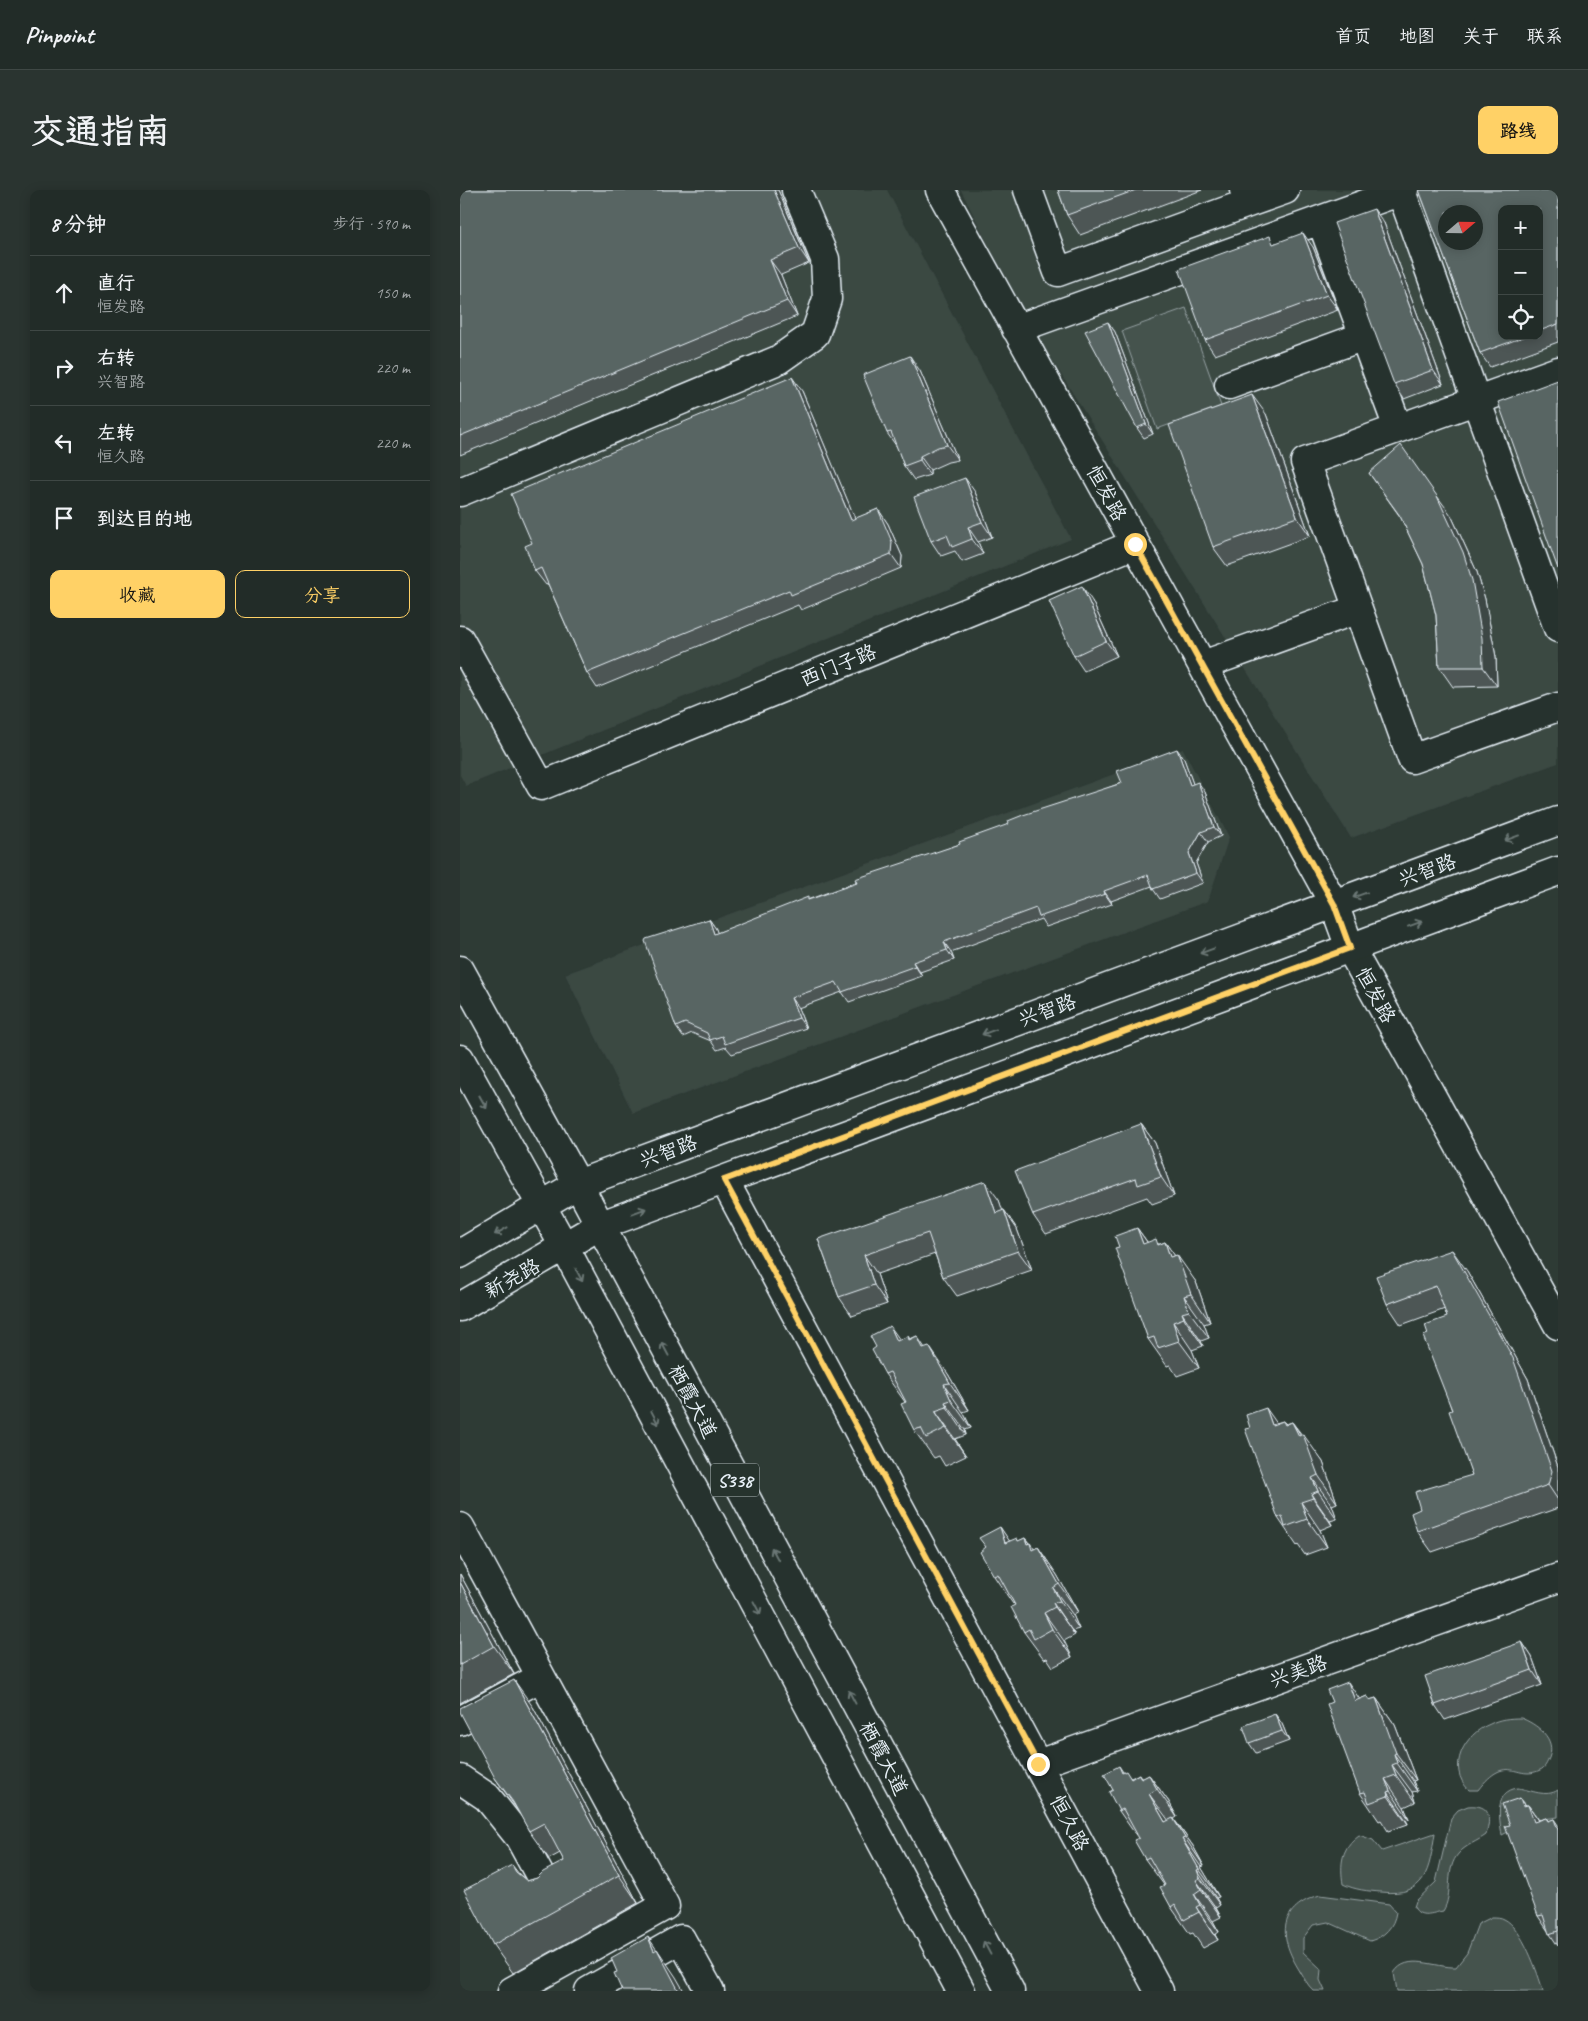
<!DOCTYPE html>
<html lang="zh">
<head>
<meta charset="utf-8">
<style>
	body { margin:0; font-family:Caveat,"LXGW WenKai TC",sans-serif; background:#2a3430; color:#f1f3f6 }
	.controls { position:absolute; right:15px; top:15px; display:grid; overflow:hidden; border-radius:10px; box-shadow:0 2px 12px #0003 }
	.controls button { width:45px; height:45px; display:grid; place-items:center; padding:0; border:0; border-bottom:1px solid #3f4845; background:#222c28; color:#f1f3f6; font:25px sans-serif }
	.compass { position:absolute; left:978px; top:15px; width:45px; height:45px; border-radius:50%; background:#222c28; box-shadow:0 2px 12px #0003; rotate:70deg }
	.stop { position:absolute; width:15px; height:15px; margin:-11px; border:4px solid #ffd166; border-radius:50%; background:#fff }
	.stop.end { background:#ffd166; border-color:#fff; box-shadow:0 1px 5px #0008 }
	.list { margin:0; padding:0; list-style:none }
	h2 { display:flex; justify-content:space-between; align-items:center; height:65px; margin:0; padding:0 20px; font-size:21px }
	h2 small { font-size:16px; font-weight:400; color:#a2a7a8 }
	.list li { display:grid; grid-template-columns:32px 1fr auto; gap:15px; align-items:center; box-sizing:border-box; height:75px; padding:0 20px; border-top:1px solid #3f4845 }
	.list b { display:block; font-size:19px; white-space:nowrap }
	.list p { margin:0; font-size:16px; white-space:nowrap; color:#a2a7a8 }
	.list em { font-size:16px; font-style:normal; color:#a2a7a8 }
	.actions { display:flex; gap:10px; padding:15px 20px }
	.actions a { flex:1; padding:11px 0; border:1px solid #ffd166; border-radius:10px; text-align:center; font-size:18px; color:#ffd166 }
	.actions .main { background:#ffd166; color:#111 }
	.icon { flex:none; width:28px; height:28px; fill:none; stroke:currentColor; stroke-width:2; stroke-linecap:round; stroke-linejoin:round }
	.map { position:relative; flex:none; width:1098px; height:1801px; overflow:hidden; border-radius:10px }
	header { display:flex; align-items:center; gap:30px; box-sizing:border-box; height:70px; padding:0 25px; background:#222c28; border-bottom:1px solid #3f4845 }
	header strong { font-size:24px }
	nav { display:flex; gap:28px; margin-inline-start:auto; font-size:18px }
	.intro { display:flex; align-items:center; justify-content:space-between; box-sizing:border-box; height:120px; padding:0 30px }
	h1 { margin:0; font-size:35px }
	.button { padding:12px 22px; border-radius:10px; background:#ffd166; color:#111; font-size:18px; font-weight:700 }
	main { display:flex; gap:30px; padding:0 30px }
	aside { flex:1; background:#222c28; border-radius:10px; box-shadow:0 2px 12px #0003 }
	.map>svg:first-child { display:block }
</style>
</head>
<body>
<header>
<strong>Pinpoint</strong>
<nav><a>首页</a><a>地图</a><a>关于</a><a>联系</a></nav>
</header>
<div class="intro"><h1>交通指南</h1><a class="button">路线</a></div>
<main>
<aside>
<h2>8 分钟<small>步行 · 590 m</small></h2>
<ul class="list">
<li><svg class="icon" aria-label="ahead" viewBox="0 0 24 24"><path d="M12 20V5M6 11l6-6 6 6"/></svg><div><b>直行</b><p>恒发路</p></div><em>150 m</em></li>
<li><svg class="icon" aria-label="right" viewBox="0 0 24 24"><path d="M7 20v-9h11M14 6l5 5-5 5"/></svg><div><b>右转</b><p>兴智路</p></div><em>220 m</em></li>
<li><svg class="icon" aria-label="left" viewBox="0 0 24 24"><path d="M17 20v-9H6M10 6l-5 5 5 5"/></svg><div><b>左转</b><p>恒久路</p></div><em>220 m</em></li>
<li><svg class="icon" aria-label="arrive" viewBox="0 0 24 24"><path d="M6 21V4h12l-3 4 3 4H6"/></svg><div><b>到达目的地</b></div></li>
</ul>
<div class="actions"><a class="main">收藏</a><a>分享</a></div>
</aside>
<div class="map">
<svg width="1098" height="1801" viewBox="0 0 1098 1801">
	<rect width="100%" height="100%" fill="#2e3b35"/>
	<filter id="ink" filterUnits="userSpaceOnUse"><feTurbulence type="fractalNoise" baseFrequency=".02" numOctaves="2"/><feDisplacementMap in="SourceGraphic" scale="10" xChannelSelector="R" yChannelSelector="G"/><feConvolveMatrix kernelMatrix="1 2 1 2 8 2 1 2 1" color-interpolation-filters="sRGB"/></filter>
	<g filter="url(#ink)">
		<!-- built -->
		<path fill="#3b4843" fill-rule="evenodd" d="M0,0H427L611,349L6,596L0,585Z
			M501,0H1098V573L891,648L560,119ZM1042,19H1079V146H1042ZM986,22H1016V52H986Z
			M723,559L769,647L748,711L173,923L105,784Z"/>
		<!-- green -->
		<path fill="#45524e" stroke="#96a2a3" d="M726,118L761,216L697,239L662,141Z
			M1061,1528C1076,1534 1097,1548 1089,1568C1087,1573 1085,1578 1080,1580C1056,1592 1048,1561 1018,1600H1009C986,1578 1004,1544 1030,1534C1039,1529 1050,1528 1061,1528Z
			M1058,1598C1071,1600 1086,1608 1098,1600V1627L1069,1631L1042,1645C1039,1627 1034,1601 1058,1598Z
			M1008,1616C1031,1614 1031,1627 1026,1645C1018,1651 1006,1655 999,1663C984,1679 994,1704 983,1721C972,1723 960,1729 954,1717L956,1711L976,1692L991,1628L998,1620Z
			M975,1643C969,1680 967,1707 921,1702C908,1701 895,1700 883,1694C880,1674 881,1658 899,1645L913,1650L922,1661Z
			M860,1705L929,1714L936,1722C934,1737 924,1747 910,1751L868,1732L853,1735L843,1748V1762L861,1779L860,1790L865,1801H854C847,1795 843,1786 838,1778C818,1745 819,1717 860,1705Z
			M1032,1727C1036,1727 1041,1727 1044,1729C1062,1737 1078,1783 1083,1801H937L934,1783C947,1762 976,1778 996,1777L1007,1763L1018,1734Z"/>
		<g fill="none" stroke-linecap="round" stroke-linejoin="round">
			<defs>
				<path id="minor" d="M480,0L874,714L890,758L1098,1135
					M568,0L598,82L788,13
					M784,0L788,13L825,0
					M941,1L1098,438
					M861,30L938,238
					M556,139L944,0
					M769,195L904,146
					M0,302L318,170L355,144L367,109L365,69L336,0
					M898,419L845,272L1098,181
					M0,450L81,596L675,354
					M743,475L898,419L952,569L1098,517
					M264,990L699,1801
					M0,1337L205,1716L52,1801
					M0,1531L81,1487
					M578,1574L1098,1388
					M0,1589L27,1607L59,1647L89,1702
					M129,1801L221,1749L250,1801"/>
				<path id="major" d="M0,780L118,994L550,1801
					M0,869L105,1058L501,1801
					M0,1064L118,994L1098,631
					M0,1117L139,1036L1098,681"/>
			</defs>
			<!-- minor casing -->
			<use href="#minor" stroke="#e8f1f8" stroke-width="31"/>
			<!-- major casing -->
			<use href="#major" stroke="#e8f1f8" stroke-width="31"/>
			<!-- minor -->
			<use href="#minor" stroke="#26332d" stroke-width="28"/>
			<!-- major -->
			<use href="#major" stroke="#26332d" stroke-width="28"/>
		</g>
		<!-- wall -->
		<path fill="#4d5755" stroke="#e8f1f8" fill-rule="evenodd" d="M0,0H318L349,73L321,85L337,126L0,265Z
			M598,0H742L620,45L607,25Z
			M959,0H1098V152L1030,177L1020,163ZM1042,19H1079V146H1042ZM986,22H1016V52H986Z
			M924,33L983,194L944,209L934,194Z
			M815,53L853,57L878,120L755,165L745,150Z
			M648,132L655,142L693,244L684,248L677,238Z
			M460,181L498,270L488,272L470,280V285L454,290L444,276L437,257L427,243Z
			M342,201L395,329L418,319L428,334L442,366L441,378L341,420L338,415L137,498L127,483L88,394L86,395L75,381L72,353Z
			M806,224L850,346L767,376L753,357Z
			M909,283L991,325L1017,382L1025,409L1036,467L1037,496L993,497L979,477L976,425L963,374L941,328Z
			M515,302L532,347L518,352L523,364L502,372L495,361L481,366L471,351Z
			M632,411L657,466L624,481L614,466Z
			M724,569L733,594L745,602L761,646L748,652L736,673L743,693L700,709L693,699L692,696L651,711L652,714L586,737L581,729L491,762L494,770L460,782L462,786L389,812L382,802L338,818L346,838L272,864L266,857L257,860L251,851L232,843L223,847L216,837L249,729L256,739L257,743L500,654Z
			M681,934L695,953L714,1006L692,1014L687,1007L586,1044L573,1025Z
			M539,1010L542,1020H544L557,1039L572,1080L497,1106L483,1087L475,1064L417,1084L427,1114L392,1126L379,1107L358,1049Z
			M677,1038L688,1053L700,1054L705,1052L714,1065L736,1092L750,1132L744,1134L749,1148L741,1151L743,1156L732,1160L739,1178L717,1186L710,1175L707,1176L688,1149L659,1057Z
			M1007,1081L1068,1189L1098,1277V1318L972,1362L957,1341L960,1319L1012,1285L968,1144L987,1127L985,1119L941,1135L927,1114Z
			M448,1146L450,1149L457,1146L465,1158L488,1184L509,1220L503,1222L511,1238L505,1240L506,1245L495,1249L506,1266L485,1276L479,1266L474,1268L454,1240L446,1212H445L425,1184L440,1150Z
			M823,1231L826,1234L832,1232L863,1272L877,1313L872,1315L877,1329L870,1331L872,1335L860,1340L867,1357L845,1365L838,1355L837,1356L818,1328L816,1233Z
			M540,1337L549,1351H559L565,1348L574,1359L578,1357L597,1385L618,1422L613,1425L619,1439L612,1441L615,1445L604,1451L612,1467L593,1477L587,1468L584,1469L564,1442L555,1415L554,1413L553,1414L534,1386L526,1357Z
			M0,1384L54,1484L0,1513Z
			M1062,1452L1072,1467L1082,1495L985,1530L975,1515Z
			M907,1506L910,1510L916,1508L935,1535L956,1590L953,1591L957,1601L952,1602L955,1612L944,1617L949,1629L946,1630L948,1634L928,1641L921,1630L919,1631L900,1603V1509Z
			M73,1517L178,1713L53,1783L33,1755L52,1675L59,1684L67,1691L77,1688L104,1671L100,1663L89,1669L69,1641L59,1622L35,1588Z
			M815,1524L822,1534L829,1551L796,1563L789,1553Z
			M659,1576L663,1582L671,1588L679,1584L682,1589L689,1585L709,1612L717,1627L714,1629L733,1656L744,1676L741,1677L759,1707L756,1708L760,1715L756,1718L761,1727L753,1731L759,1742L755,1745L758,1750L743,1758L733,1743L730,1744L711,1717L704,1695L685,1669L678,1648L659,1621L653,1600Z
			M1060,1608L1066,1615H1068L1079,1630L1086,1628L1089,1631L1094,1629L1098,1635V1756L1078,1726Z"/>
		<!-- shaded-wall -->
		<path fill="#3e4745" stroke="#e8f1f8" d="M314,0H318L349,73L339,58Z
			M914,19L924,33L983,194L973,180Z
			M843,43L853,57L878,120L867,105Z
			M310,70L321,85L337,126L327,111Z
			M648,132L655,142L693,244L686,234Z
			M450,166L460,181L498,270L487,255Z
			M332,187L342,201L402,345L391,330Z
			M792,205L806,224L850,346L837,327Z
			M460,266L470,280V285L460,270Z
			M505,288L515,302L532,347L522,332Z
			M977,306L991,325L1017,382L1025,409L1036,467L1037,496L1023,477Z
			M418,319L428,334L442,366L441,378L431,364Z
			M508,337L518,352L523,364L512,349Z
			M622,396L632,411L657,466L646,451Z
			M717,559L724,569L737,605L730,595Z
			M738,592L745,602L761,646L754,637Z
			M741,642L748,652L736,673L743,693L736,683L729,663Z
			M644,701L651,711L652,714L645,704Z
			M249,729L256,739L261,754L254,744Z
			M484,752L491,762L494,770L487,760Z
			M453,772L460,782L462,786L455,776Z
			M331,808L338,818L346,838L339,828Z
			M681,934L695,953L714,1006L701,987Z
			M525,991L539,1010L550,1042L536,1023Z
			M544,1020L557,1039L572,1080L558,1061Z
			M677,1038L697,1066L683,1054Z
			M705,1052L720,1073L717,1065L736,1092L750,1132L731,1104L710,1067Z
			M992,1060L1007,1081L1068,1189L1098,1277V1310L1088,1295Z
			M404,1065L417,1084L427,1114L414,1095Z
			M724,1106L744,1134L749,1148L729,1121Z
			M722,1123L741,1151L743,1156L724,1128Z
			M713,1132L732,1160L739,1178L719,1151Z
			M430,1136L450,1164L437,1151Z
			M469,1156L488,1184L509,1220L490,1193Z
			M484,1194L503,1222L511,1238L491,1210Z
			M485,1212L505,1240L506,1245L487,1217Z
			M806,1218L825,1245L812,1235Z
			M475,1221L495,1249L506,1266L486,1238Z
			M832,1232L845,1251L843,1244L863,1272L877,1313L858,1285Z
			M852,1288L872,1315L877,1329L858,1301Z
			M851,1304L870,1331L872,1335L853,1308Z
			M841,1312L860,1340L867,1357L847,1329Z
			M540,1337L559,1365L545,1353Z
			M565,1348L571,1356L570,1353L589,1380L567,1354Z
			M578,1357L597,1385L618,1422L599,1394Z
			M0,1384L54,1484L34,1456L0,1392Z
			M593,1398L613,1425L619,1439L600,1411Z
			M593,1413L612,1441L615,1445L595,1417Z
			M584,1423L604,1451L612,1467L592,1439Z
			M1062,1452L1072,1467L1082,1495L1072,1480Z
			M54,1490L73,1517L178,1713L159,1685Z
			M888,1492L907,1520L895,1511Z
			M907,1506L924,1530L916,1508L935,1535L956,1590L936,1563Z
			M815,1524L822,1534L829,1551L822,1541Z
			M934,1564L953,1591L957,1601L937,1573Z
			M932,1575L952,1602L955,1612L936,1585Z
			M689,1585L709,1612L717,1627L697,1599Z
			M925,1589L944,1617L949,1629L930,1601Z
			M927,1602L946,1630L948,1634L928,1606Z
			M689,1604L709,1631L705,1632Z
			M1060,1608L1070,1622L1068,1615L1087,1642L1093,1660L1063,1616Z
			M713,1628L733,1656L744,1676L725,1648Z
			M722,1649L741,1677L759,1707L739,1679Z
			M737,1680L756,1708L760,1715L740,1688Z
			M736,1690L756,1718L761,1727L741,1699Z
			M734,1704L753,1731L759,1742L740,1715Z
			M736,1717L755,1745L758,1750L739,1722Z
			M188,1747L201,1766L197,1759L216,1787L224,1801H219L194,1761Z"/>
		<!-- building -->
		<path fill="#596563" stroke="#e8f1f8" fill-rule="evenodd" d="M0,0H314L339,58L310,70L327,111L0,246Z
			M598,0H676L607,25Z
			M959,0H1098V134L1079,141V19H1042V146H1066L1020,163ZM986,22H1016V52H986Z
			M914,19L973,180L934,194L874,33Z
			M843,43L867,105L745,150L719,79L810,46L813,54Z
			M648,132L686,234L677,238L625,141Z
			M450,166L487,255L478,257L460,266V270L444,276L431,242L427,243L403,185Z
			M332,187L391,330L418,319L432,352L431,364L331,405L329,400L127,483L81,378L75,381L65,356L72,353L51,304Z
			M1098,190V379L1038,212Z
			M792,205L837,327L753,357L709,235Z
			M941,255L977,306L1003,362L1012,390L1022,448L1023,477H979L976,425L963,374L940,326L909,283Z
			M505,288L522,332L508,337L512,349L492,357L487,345L471,351L454,307Z
			M622,396L646,451L614,466L589,411Z
			M717,559L730,595L738,592L754,637L741,642L729,663L736,683L693,699L688,685L644,701L645,704L579,727L576,718L484,752L487,760L453,772L455,776L382,802L376,792L331,808L339,828L265,854L262,846L250,850L247,843L225,833L216,837L185,751L186,749L249,729L254,744L348,707V710L397,693L395,689L500,654L499,652L546,635L549,633L548,631L563,625L662,593L657,581Z
			M681,934L701,987L678,995L676,988L573,1025L555,981Z
			M525,991L536,1023L544,1020L558,1061L483,1087L468,1043L404,1065L414,1095L379,1107L358,1049Z
			M677,1038L683,1054L696,1049L698,1055L705,1052L710,1067L717,1065L731,1104L724,1106L729,1121L722,1123L724,1128L713,1132L719,1151L698,1158L694,1147L688,1149L655,1058L659,1057L655,1046Z
			M992,1060L1053,1168L1092,1281L1088,1295L957,1341L951,1323L960,1319L955,1302L1012,1285L989,1221L992,1220L963,1146L968,1144L965,1135L987,1127L976,1096L927,1114L916,1086Z
			M430,1136L437,1151L448,1146L449,1150L457,1146L463,1158L469,1156L490,1193L484,1194L491,1210L485,1212L487,1217L475,1221L486,1238L466,1248L461,1238L454,1240L441,1214L446,1212L430,1182L425,1184L412,1160L416,1157L410,1146Z
			M806,1218L812,1235L823,1231L825,1235L832,1232L839,1246L843,1244L858,1285L852,1288L858,1301L851,1304L853,1308L841,1312L847,1329L825,1337L822,1326L818,1328L785,1239L790,1238L786,1225Z
			M540,1337L545,1353L557,1348L558,1351L565,1348L567,1354L570,1353L572,1360L578,1357L599,1394L593,1398L600,1411L593,1413L595,1417L584,1423L592,1439L574,1449L569,1439L564,1442L551,1417L555,1415L538,1384L534,1386L520,1362L526,1357L519,1348Z
			M0,1392L34,1456L0,1475Z
			M1062,1452L1072,1480L975,1515L965,1486Z
			M54,1490L159,1685L33,1755L4,1700L52,1675L56,1682L67,1691L77,1688L83,1682L104,1671L84,1633L69,1641L53,1612L35,1588L0,1522V1518Z
			M888,1492L895,1511L907,1506L909,1510L916,1508L936,1563L934,1564L937,1573L932,1575L936,1585L925,1589L930,1601L927,1602L928,1606L909,1613L905,1602L900,1603L867,1514L872,1512L867,1500Z
			M815,1524L822,1541L789,1553L783,1536Z
			M659,1576L662,1583L666,1581L671,1589L679,1584L681,1589L689,1585L697,1599L689,1604L705,1632L713,1628L725,1648L722,1649L739,1679L737,1680L740,1688L736,1690L741,1699L734,1704L740,1715L736,1717L739,1722L724,1730L715,1714L711,1717L700,1697L705,1695L689,1667L685,1669L674,1650L679,1648L663,1619L659,1621L649,1602L653,1600L644,1584Z
			M1060,1608L1063,1616L1068,1615L1074,1632L1086,1628L1088,1631L1094,1629L1098,1640V1741L1089,1744L1083,1725L1078,1726L1045,1636L1050,1635L1042,1614Z
			M188,1747L194,1761L197,1759L219,1801H162L154,1783L157,1782L151,1768Z"/>
		<!-- one-way arrows -->
		<defs><path id="oneway-shaft" d="M-6 0H5M1.5-3L5.5 0L1.5 3" fill="none" stroke-width="1.6" stroke-linecap="round" stroke-linejoin="round" transform="scale(1.25)"/></defs>
		<g stroke="#6a7674">
			<use href="#oneway-shaft" transform="translate(1052 648) rotate(160)"/>
			<use href="#oneway-shaft" transform="translate(900 705) rotate(160)"/>
			<use href="#oneway-shaft" transform="translate(955 734) rotate(-20)"/>
			<use href="#oneway-shaft" transform="translate(747 761) rotate(160)"/>
			<use href="#oneway-shaft" transform="translate(529 842) rotate(160)"/>
			<use href="#oneway-shaft" transform="translate(23 912) rotate(61)"/>
			<use href="#oneway-shaft" transform="translate(179 1021) rotate(-20)"/>
			<use href="#oneway-shaft" transform="translate(41 1041) rotate(151)"/>
			<use href="#oneway-shaft" transform="translate(119 1085) rotate(62)"/>
			<use href="#oneway-shaft" transform="translate(205 1159) rotate(-118)"/>
			<use href="#oneway-shaft" transform="translate(195 1228) rotate(62)"/>
			<use href="#oneway-shaft" transform="translate(315 1364) rotate(-118)"/>
			<use href="#oneway-shaft" transform="translate(297 1418) rotate(62)"/>
			<use href="#oneway-shaft" transform="translate(392 1507) rotate(-118)"/>
			<use href="#oneway-shaft" transform="translate(527 1758) rotate(-118)"/>
		</g>
	</g>
	<g fill="none" stroke-linecap="round" stroke-linejoin="round" filter="url(#ink)">
		<!-- route -->
		<path stroke="#ffd166" stroke-width="6" d="M578,1574L264,990L890,758L874,714L675,354"/>
	</g>
	<g text-anchor="middle" stroke-width="4.5" stroke-linejoin="round" paint-order="stroke">
		<!-- shield labels -->
		<rect fill="#26332d" stroke="#aeb8bb" stroke-width="1" x="251" y="1273.5" width="48" height="33" rx="4"/>
		<g font-size="19" font-weight="bold" fill="#e8f1f8">
			<text x="275" y="1297">S338</text>
		</g>
		<!-- street labels -->
		<g font-size="20" fill="#e8f1f8" stroke="#26332d">
			<text transform="translate(647 303) rotate(61)" y="7">恒发路</text>
			<text transform="translate(378 475) rotate(-22)" y="7">西门子路</text>
			<text transform="translate(967 680) rotate(-20)" y="7">兴智路</text>
			<text transform="translate(916 805) rotate(61)" y="7">恒发路</text>
			<text transform="translate(587 820) rotate(-20)" y="7">兴智路</text>
			<text transform="translate(208 961) rotate(-20)" y="7">兴智路</text>
			<text transform="translate(52 1088) rotate(-29)" y="7">新尧路</text>
			<text transform="translate(233 1211) rotate(62)" y="7">栖霞大道</text>
			<text transform="translate(838 1481) rotate(-20)" y="7">兴美路</text>
			<text transform="translate(424 1568) rotate(62)" y="7">栖霞大道</text>
			<text transform="translate(610 1633) rotate(62)" y="7">恒久路</text>
		</g>
	</g>
</svg>
<div class="controls">
<button>+</button>
<button>−</button>
<button><svg class="icon" aria-label="locate" viewBox="0 0 24 24"><circle cx="12" cy="12" r="6"/><path d="M12 2v4M12 18v4M2 12h4M18 12h4"/></svg></button>
</div>
<svg class="compass" viewBox="-18 -18 36 36"><path d="M0-13l5 13h-10z" fill="#e53935"/><path d="M0 13l5-13h-10z" fill="#a2a7a8"/></svg>
<div class="stop" style="left:675px;top:354px"></div>
<div class="stop end" style="left:578px;top:1574px"></div>
</div>
</main>
</body>
</html>
